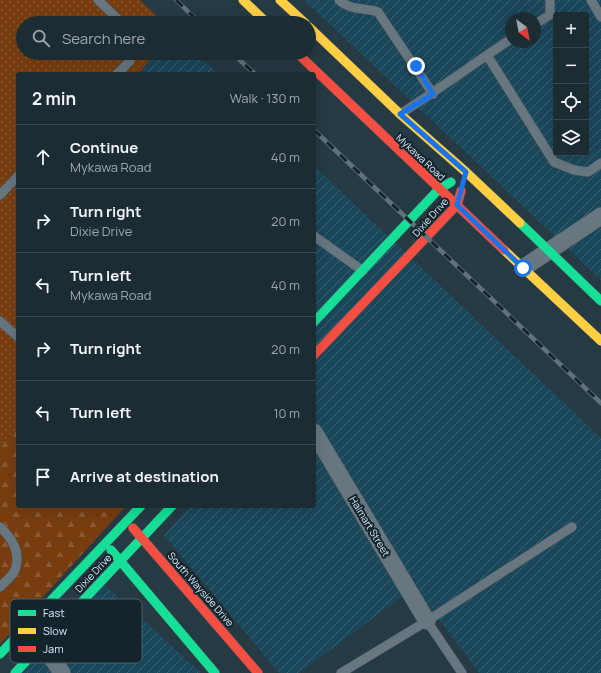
<!DOCTYPE html>
<html lang="en">
<head>
<meta charset="utf-8">
<style>
	body { margin:0; font-family:Manrope,sans-serif; background:#29383f; color:#f1f3f6 }
	.controls { position:absolute; right:12px; top:12px; display:grid; overflow:hidden; border-radius:4px; box-shadow:0 4px 16px #0002 }
	.controls button { width:36px; height:36px; display:grid; place-items:center; padding:0; border:0; border-bottom:1px solid #3a484e; background:#1c2c33; color:#f1f3f6; font:20px sans-serif }
	.compass { position:absolute; left:505px; top:12px; width:36px; height:36px; border-radius:50%; background:#1c2c33; box-shadow:0 4px 16px #0002; rotate:148deg }
	.stop { position:absolute; width:12px; height:12px; margin:-9px; border:3px solid #1a73e8; border-radius:50%; background:#fff }
	.stop.end { background:#1a73e8; border-color:#fff; box-shadow:0 1px 4px #0008 }
	.list { margin:0; padding:0; list-style:none }
	h2 { display:flex; justify-content:space-between; align-items:center; height:52px; margin:0; padding:0 16px; font-size:17px }
	h2 small { font-size:13px; font-weight:400; color:#a0a7ac }
	.list li { display:grid; grid-template-columns:26px 1fr auto; gap:12px; align-items:center; box-sizing:border-box; height:64px; padding:0 16px; border-top:1px solid #3a484e }
	.list b { display:block; font-size:15px; white-space:nowrap }
	.list p { margin:0; font-size:13px; white-space:nowrap; color:#a0a7ac }
	.list em { font-size:13px; font-style:normal; color:#a0a7ac }
	.icon { flex:none; width:22px; height:22px; fill:none; stroke:currentColor; stroke-width:2; stroke-linecap:round; stroke-linejoin:round }
	.map { position:relative; flex:none; width:601px; height:673px; overflow:hidden }
	.search { position:absolute; background:#1c2c33; box-shadow:0 4px 16px #0002; left:16px; top:16px; width:300px; height:44px; display:flex; align-items:center; gap:10px; box-sizing:border-box; padding:0 14px; border-radius:22px; color:#a0a7ac; font-size:15px }
	.panel { position:absolute; background:#1c2c33; box-shadow:0 4px 16px #0002; left:16px; top:72px; width:300px; height:436px; border-radius:4px }
	.map>svg:first-child { display:block }
</style>
</head>
<body>
<div class="map">
<svg width="601" height="673" viewBox="0 0 601 673">
	<defs>
		<pattern id="industrial-furrows" width="10" height="10" patternUnits="userSpaceOnUse"><rect width="10" height="10" fill="#1b475b"/><path d="M-1 1l2-2M0 10L10 0M9 11l2-2" fill="none" stroke="#3b6273"/></pattern>
		<pattern id="grass-dots" width="8" height="8" patternUnits="userSpaceOnUse"><rect width="8" height="8" fill="#773d0f"/><path d="M2 2h.1M6 6h.1" fill="none" stroke="#8a5933" stroke-width="1.8" stroke-linecap="round"/></pattern>
		<pattern id="forest-firs" width="22" height="20" patternUnits="userSpaceOnUse"><rect width="22" height="20" fill="#773d0f"/><path d="M5 1l3.5 6h-7zM16 11l3.5 6h-7z" fill="#8a5933"/></pattern>
	</defs>
	<rect width="100%" height="100%" fill="#263a44"/>
	<!-- industrial -->
	<path fill="url(#industrial-furrows)" fill-rule="evenodd" d="M304,0H601V280L546,228ZM556,15H586V153H556ZM511,18H535V42H511Z
		M156,53H195L218,74H138Z
		M314,166L601,438V673H479L415,587L299,673H279L164,535L191,506H314Z
		M105,585L201,673H21Z"/>
	<!-- grass -->
	<path fill="url(#grass-dots)" d="M0,0H140L164,23H23V53H156L138,74H18V429L0,444Z"/>
	<!-- forest -->
	<path fill="url(#forest-firs)" d="M18,429V506H126L0,644V444Z"/>
	<g fill="none" stroke-linecap="round" stroke-linejoin="round">
		<defs>
			<path id="lane" d="M98,0L122,23
				M339,0C351,11 364,7 378,12L433,94
				M591,0L601,17
				M535,24L550,15V0
				M487,55L554,162L574,170L588,172L601,163
				M117,74L130,61L131,53
				M400,114C438,90 473,64 511,39
				M0,195L18,176
				M314,236L363,271
				M0,321L18,337
				M0,527C12,538 21,553 15,570C13,576 4,582 0,587
				M427,621L462,673
				M341,673L427,621L572,527"/>
			<path id="street" d="M523,268L601,216
				M314,432L427,621
				M43,644L62,673"/>
			<path id="fast" d="M520,223L601,301
				M314,322L439,189L451,182
				M111,550L215,673
				M0,654L141,506
				M15,673L172,506"/>
			<path id="slow" d="M243,0L267,23
				M280,0L305,23
				M309,27L400,114L466,172L520,223
				M504,250L601,341"/>
			<path id="jam" d="M297,53L504,250
				M314,355L457,205L461,191
				M133,528L258,673"/>
		</defs>
		<!-- lane casing -->
		<use href="#lane" stroke="#44555d" stroke-width="10"/>
		<!-- street casing -->
		<use href="#street" stroke="#44555d" stroke-width="18"/>
		<!-- fast casing -->
		<use href="#fast" stroke="#44555d" stroke-width="10"/>
		<!-- slow casing -->
		<use href="#slow" stroke="#44555d" stroke-width="10"/>
		<!-- jam casing -->
		<use href="#jam" stroke="#44555d" stroke-width="10"/>
		<!-- lane -->
		<use href="#lane" stroke="#67767f" stroke-width="9"/>
		<!-- street -->
		<use href="#street" stroke="#67767f" stroke-width="17"/>
		<!-- fast -->
		<use href="#fast" stroke="#16e098" stroke-width="9"/>
		<!-- slow -->
		<use href="#slow" stroke="#ffcf43" stroke-width="9"/>
		<!-- jam -->
		<use href="#jam" stroke="#f24e42" stroke-width="9"/>
		<defs>
			<path id="rail" d="M176,0L200,23
				M232,53L255,74
				M314,130L601,403"/>
		</defs>
		<!-- rail casing -->
		<use href="#rail" stroke="#62727a" stroke-width="4.5"/>
		<!-- rail -->
		<use href="#rail" stroke="#14242c" stroke-width="3" stroke-dasharray="9" stroke-linecap="butt"/>
	</g>
	<g fill="none" stroke-linecap="round" stroke-linejoin="round">
		<!-- route -->
		<path stroke="#1a73e8" stroke-width="5" d="M416,66L433,94L400,114L466,172L457,205L523,268"/>
	</g>
	<g text-anchor="middle" stroke-width="4" stroke-linejoin="round" paint-order="stroke">
		<!-- street labels -->
		<g font-size="10" fill="#d6eaf5" stroke="#14242c">
			<text transform="translate(421 157) rotate(43)" y="4">Mykawa Road</text>
			<text transform="translate(430 217) rotate(-48)" y="4">Dixie Drive</text>
			<text transform="translate(370 526) rotate(59)" y="4">Halmart Street</text>
			<text transform="translate(93 573) rotate(-47)" y="4">Dixie Drive</text>
			<text transform="translate(201 589) rotate(49)" y="4">South Wayside Drive</text>
		</g>
	</g>
	<!-- legend -->
	<rect x="10" y="599" width="132" height="64" rx="6" fill="#14242c" stroke="#4e5f68" stroke-width="1"/>
	<rect x="18" y="610" width="18" height="6" fill="#16e098"/>
	<rect x="18" y="628" width="18" height="6" fill="#ffcf43"/>
	<rect x="18" y="646" width="18" height="6" fill="#f24e42"/>
	<g font-size="11" fill="#d6eaf5">
		<text x="43" y="617">Fast</text>
		<text x="43" y="635">Slow</text>
		<text x="43" y="653">Jam</text>
	</g>
</svg>
<div class="controls">
<button>+</button>
<button>−</button>
<button><svg class="icon" aria-label="locate" viewBox="0 0 24 24"><circle cx="12" cy="12" r="6"/><path d="M12 2v4M12 18v4M2 12h4M18 12h4"/></svg></button>
<button><svg class="icon" aria-label="layers" viewBox="0 0 24 24"><path d="M12 4l9 5-9 5-9-5zM3 14l9 5 9-5"/></svg></button>
</div>
<svg class="compass" viewBox="-18 -18 36 36"><path d="M0-13l5 13h-10z" fill="#e53935"/><path d="M0 13l5-13h-10z" fill="#a0a7ac"/></svg>
<div class="stop" style="left:523px;top:268px"></div>
<div class="stop end" style="left:416px;top:66px"></div>
<div class="search"><svg class="icon" aria-label="search" viewBox="0 0 24 24"><circle cx="10" cy="10" r="6"/><path d="M15 15l6 6"/></svg>Search here</div>
<section class="panel">
<h2>2 min<small>Walk · 130 m</small></h2>
<ul class="list">
<li><svg class="icon" aria-label="ahead" viewBox="0 0 24 24"><path d="M12 20V5M6 11l6-6 6 6"/></svg><div><b>Continue</b><p>Mykawa Road</p></div><em>40 m</em></li>
<li><svg class="icon" aria-label="right" viewBox="0 0 24 24"><path d="M7 20v-9h11M14 6l5 5-5 5"/></svg><div><b>Turn right</b><p>Dixie Drive</p></div><em>20 m</em></li>
<li><svg class="icon" aria-label="left" viewBox="0 0 24 24"><path d="M17 20v-9H6M10 6l-5 5 5 5"/></svg><div><b>Turn left</b><p>Mykawa Road</p></div><em>40 m</em></li>
<li><svg class="icon" aria-label="right" viewBox="0 0 24 24"><path d="M7 20v-9h11M14 6l5 5-5 5"/></svg><div><b>Turn right</b></div><em>20 m</em></li>
<li><svg class="icon" aria-label="left" viewBox="0 0 24 24"><path d="M17 20v-9H6M10 6l-5 5 5 5"/></svg><div><b>Turn left</b></div><em>10 m</em></li>
<li><svg class="icon" aria-label="arrive" viewBox="0 0 24 24"><path d="M6 21V4h12l-3 4 3 4H6"/></svg><div><b>Arrive at destination</b></div></li>
</ul>
</section>
</div>
</body>
</html>
